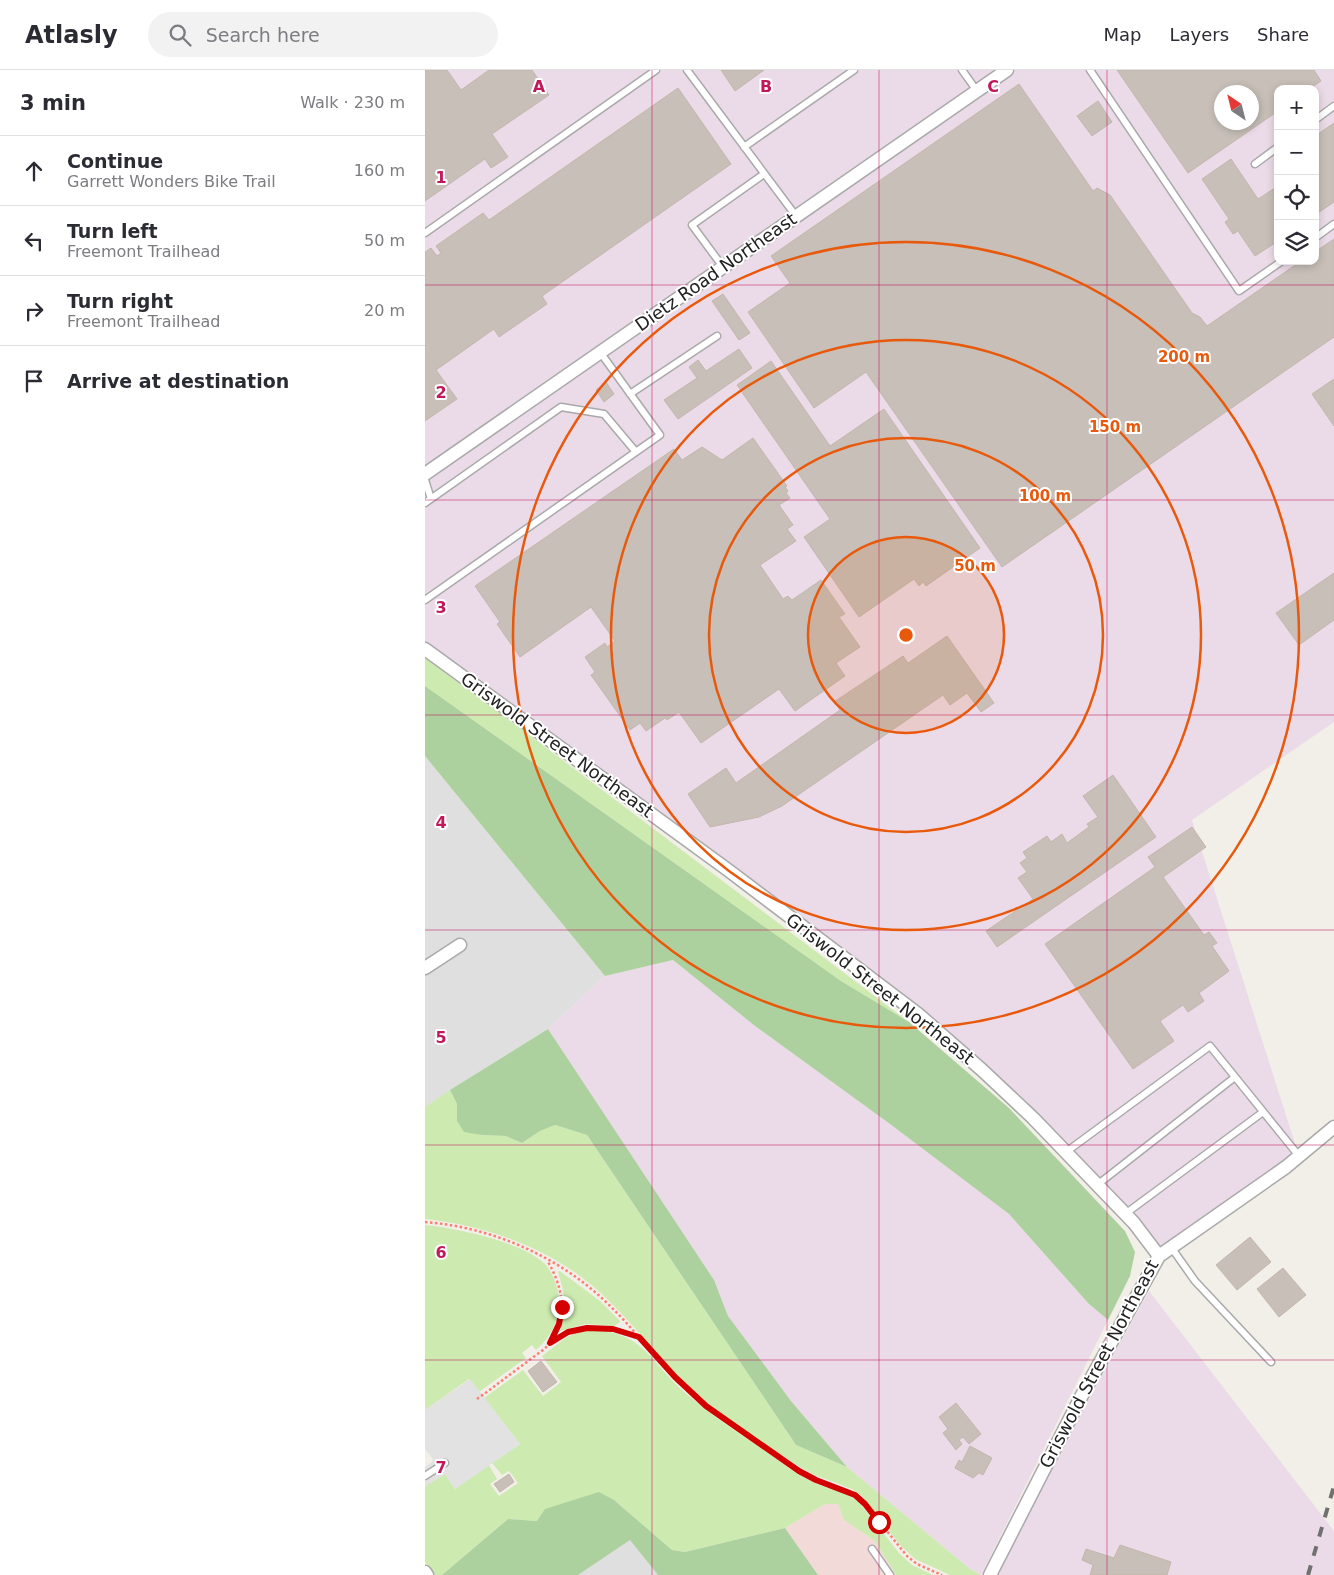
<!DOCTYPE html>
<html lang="en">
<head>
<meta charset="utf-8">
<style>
	body { margin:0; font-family:"DejaVu Sans",sans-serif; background:#f2f2f3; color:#2b2b33 }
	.controls { position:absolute; right:15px; top:15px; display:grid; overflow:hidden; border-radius:10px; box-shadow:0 2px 8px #0003 }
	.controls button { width:45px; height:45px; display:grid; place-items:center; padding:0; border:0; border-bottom:1px solid #e1e1e2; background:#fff; color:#2b2b33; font:25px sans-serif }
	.compass { position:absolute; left:789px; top:15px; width:45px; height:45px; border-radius:50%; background:#fff; box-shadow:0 2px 8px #0003; rotate:325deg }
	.stop { position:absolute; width:15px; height:15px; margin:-11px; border:4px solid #d40000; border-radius:50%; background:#fff }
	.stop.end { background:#d40000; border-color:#fff; box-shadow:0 1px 5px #0008 }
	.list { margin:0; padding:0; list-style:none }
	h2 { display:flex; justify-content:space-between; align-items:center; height:65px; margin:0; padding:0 20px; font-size:21px }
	h2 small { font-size:16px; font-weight:400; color:#7c7c81 }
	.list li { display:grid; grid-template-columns:32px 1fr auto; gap:15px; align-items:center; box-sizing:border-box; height:70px; padding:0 20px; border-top:1px solid #e1e1e2 }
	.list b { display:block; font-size:19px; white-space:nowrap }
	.list p { margin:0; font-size:16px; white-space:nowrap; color:#7c7c81 }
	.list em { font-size:16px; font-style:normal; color:#7c7c81 }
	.icon { flex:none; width:28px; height:28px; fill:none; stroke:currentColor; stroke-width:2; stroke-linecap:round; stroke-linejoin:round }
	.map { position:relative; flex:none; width:909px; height:1505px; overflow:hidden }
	header { display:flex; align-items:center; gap:30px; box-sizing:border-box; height:70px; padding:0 25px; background:#fff; border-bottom:1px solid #e1e1e2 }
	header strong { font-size:24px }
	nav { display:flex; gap:28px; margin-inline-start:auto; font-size:18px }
	.search { width:350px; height:45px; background:#f2f2f3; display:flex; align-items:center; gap:12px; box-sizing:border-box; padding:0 18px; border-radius:28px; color:#7c7c81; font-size:19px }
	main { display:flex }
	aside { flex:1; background:#fff }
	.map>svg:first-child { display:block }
</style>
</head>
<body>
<header>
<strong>Atlasly</strong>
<div class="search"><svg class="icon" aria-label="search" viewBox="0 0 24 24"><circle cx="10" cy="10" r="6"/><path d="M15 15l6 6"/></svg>Search here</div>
<nav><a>Map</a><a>Layers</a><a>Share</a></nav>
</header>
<main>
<aside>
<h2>3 min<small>Walk · 230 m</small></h2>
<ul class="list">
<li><svg class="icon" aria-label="ahead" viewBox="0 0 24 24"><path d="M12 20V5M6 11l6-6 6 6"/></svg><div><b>Continue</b><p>Garrett Wonders Bike Trail</p></div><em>160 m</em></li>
<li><svg class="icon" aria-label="left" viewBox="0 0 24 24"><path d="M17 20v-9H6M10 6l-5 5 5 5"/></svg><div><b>Turn left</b><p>Freemont Trailhead</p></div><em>50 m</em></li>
<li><svg class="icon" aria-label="right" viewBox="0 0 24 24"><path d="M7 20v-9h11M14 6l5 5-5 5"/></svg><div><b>Turn right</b><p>Freemont Trailhead</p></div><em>20 m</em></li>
<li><svg class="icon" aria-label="arrive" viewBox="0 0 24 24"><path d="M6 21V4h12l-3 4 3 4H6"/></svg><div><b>Arrive at destination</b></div></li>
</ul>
</aside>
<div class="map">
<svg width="909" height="1505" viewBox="0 0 909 1505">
	<rect width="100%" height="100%" fill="#f2efe9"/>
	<!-- residential -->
	<path fill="#e0dfdf" d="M0,686L180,906L123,959L0,1037Z
		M205,1469L233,1505H153Z"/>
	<!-- commercial -->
	<path fill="#f2dad9" d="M400,1434H413L419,1450L450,1471L471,1505H393L360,1458Z"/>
	<!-- industrial -->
	<path fill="#ebdbe8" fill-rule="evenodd" d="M0,0H909V652L767,750L874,1086L734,1186L557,1000L0,579ZM853,19H890V191H853ZM796,22H826V52H796Z
		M248,890L330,956L465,1054L584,1144L663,1233L683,1250L556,1505L545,1499L422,1397L366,1331L303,1246L289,1210L123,959L180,906Z
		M724,1221L909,1461V1505H566Z"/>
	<!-- grass -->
	<path fill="#cdebb0" d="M0,586L484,952L416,911L0,616Z
		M25,1020L32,1034V1051L57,1065L81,1066L97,1073L115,1061L130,1055L162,1065L371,1375L422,1397L545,1499L556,1505H525L490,1489L476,1476L437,1426L427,1419L390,1405L375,1397C340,1373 301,1351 270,1322C238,1293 212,1258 181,1228C133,1181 66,1156 0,1149V1037Z
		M0,1155C31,1158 98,1172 120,1194C129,1204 134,1220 134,1233C134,1252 125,1268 111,1280L107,1275L97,1283L101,1288L54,1322L44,1309L0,1340Z
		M135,1201L175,1231L195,1251L194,1253L189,1256L160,1254L135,1261L140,1236L138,1220L133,1202Z
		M161,1260C221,1260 224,1293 263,1325C286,1345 312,1362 337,1379C352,1389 366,1401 382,1409C399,1419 418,1420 434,1432L474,1483L487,1495L508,1505H471L450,1471L419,1450L413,1434H400L360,1458L260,1482L247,1480L189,1430L112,1451L83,1449L17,1505H9L0,1492V1416L20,1404L30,1419L64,1395L72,1409L65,1414L74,1426L93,1413L84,1401L77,1405L67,1393L95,1374L59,1328L98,1300L118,1326L136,1312L117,1286L142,1267Z"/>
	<!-- forest -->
	<path fill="#add19e" d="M0,616L416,911L484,952L584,1038L700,1161L710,1182L705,1206L683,1250L663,1233L584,1144L465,1054L330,956L248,890L180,906L0,686Z
		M123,959L289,1210L303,1246L366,1331L422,1397L371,1375L162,1065L130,1055L115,1061L97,1073L81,1066L57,1065L39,1062L32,1051V1034L25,1020Z
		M174,1422L189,1430L247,1480L260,1482L360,1458L393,1505H233L205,1470L153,1505H17L83,1449L112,1451L120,1439Z"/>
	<!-- parking -->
	<path fill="#e2e2e2" d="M45,1309L95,1374L30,1419L20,1404L0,1416V1397L7,1392L8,1389L0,1379V1340Z"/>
	<!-- building -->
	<path fill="#c7bfb8" stroke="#c4b6ab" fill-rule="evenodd" d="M0,0H22L36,20L64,0H107L124,25L67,64L83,87L66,98L60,89L0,131Z
		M296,0H339L310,21Z
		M692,0H889L896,11L884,19H853V41L763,103ZM796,22H826V52H796Z
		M594,14L668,121L672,118L685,125L767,243L775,247L782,256L876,191H890V182L909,169V267L577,497L441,302L389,338L323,242L365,213L346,186Z
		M253,18L306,94L117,226L122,234L74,267L69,259L11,300L32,329L0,351V182L6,178L12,186L16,183L11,176L58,143L64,150Z
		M673,31L687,52L667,66L652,46Z
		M909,53V132L890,145V66Z
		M806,89L833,129L853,116V171L830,186L813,161L808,164L800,152L804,149L777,109Z
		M298,224L325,263L314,270L287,231Z
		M314,279L327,298L253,349L239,330L272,308L264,297L273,290L281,301Z
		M346,291L405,376L459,339L555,478L501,516L498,512L494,516L489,509L434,547L379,467L405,449L312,315Z
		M909,309V356L887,324Z
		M181,312L189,324L179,332L171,320Z
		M328,368L362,416L360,417L363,421L361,423L365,428L354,435L368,455L362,459L371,471L335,495L358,529L363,526L367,530L396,510L420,544L414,547L435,577L411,593L420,606L370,641L354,619L276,673L254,642L242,650L240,648L221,661L215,653L205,660L166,605L170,602L160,587L180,573L182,577L190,571L166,537L95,587L72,554L75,552L50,516L249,379L257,390L277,377L297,390Z
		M909,503V550L874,575L851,543Z
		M522,566L569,633L556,642L542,623L525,635L518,625L357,736L334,747L285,757L263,724L301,698L311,713L415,640L409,632L478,586L483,593Z
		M688,705L731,767L572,877L561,861L608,829L593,808L602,802L595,793L602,788L598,782L622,766L626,772L637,764L642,773L664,757L662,754L673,747L658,726Z
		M767,757L781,777L738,807L779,865L784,862L792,873L787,876L804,901L774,923L779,931L763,942L758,935L735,951L749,971L708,999L620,874L730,797L723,787Z
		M825,1167L846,1192L812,1220L791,1195Z
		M858,1198L881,1225L854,1247L832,1219Z
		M116,1291L132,1312L118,1322L103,1301Z
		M531,1333L556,1364L544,1374L538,1367L534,1370L537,1374L531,1380L518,1363L523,1359L514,1347Z
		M545,1376L567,1388L558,1405L554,1403L548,1408L530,1398L534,1390L537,1392Z
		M84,1404L89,1412L75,1422L69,1414Z
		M695,1475L746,1492L742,1505H665L668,1495L657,1490L661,1479L689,1488Z"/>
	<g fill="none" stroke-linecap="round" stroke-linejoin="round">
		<defs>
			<path id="service" d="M262,0L371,146
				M537,0L552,21
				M665,0L814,221L857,191
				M890,50L909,36
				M319,77L429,0
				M830,94L853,77
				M0,163L231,0
				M890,168L909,154
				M298,197L267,155L339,104
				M205,324L292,266
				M0,410L6,429
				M0,433L136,337L179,344L211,382
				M0,530L235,365L175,282
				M641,1082L785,976L874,1086
				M672,1115L810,1007
				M700,1144L838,1042
				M746,1177L770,1211L846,1292
				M0,1406L20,1393
				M447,1479L465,1505"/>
			<path id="minor" d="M0,404L582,0
				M0,579L303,800L493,944L557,1000L608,1048L709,1153L734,1186
				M0,898L35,875
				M0,1502L2,1505
				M565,1505L656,1327L734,1186L861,1097L909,1057"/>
		</defs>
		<!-- service casing -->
		<use href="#service" stroke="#a9a9a9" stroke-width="9"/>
		<!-- minor casing -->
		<use href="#minor" stroke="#a9a9a9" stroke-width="15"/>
		<!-- path -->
		<path stroke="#fa8072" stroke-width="2.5" stroke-dasharray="2.5 2.5" stroke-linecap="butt" d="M0,1152C66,1157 133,1186 181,1232C211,1260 235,1296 266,1324C299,1353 338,1376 374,1401L391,1410L430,1425L440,1434L482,1486L492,1494L517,1505
			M126,1272C158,1252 179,1256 214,1267
			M52,1329C69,1317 85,1304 102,1292C109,1286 120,1280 126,1272C143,1246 138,1217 123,1192"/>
		<!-- service -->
		<use href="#service" stroke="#fff" stroke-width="6"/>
		<!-- minor -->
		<use href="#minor" stroke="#fff" stroke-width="12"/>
		<!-- rail -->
		<path stroke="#707070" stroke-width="4" stroke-dasharray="10 10" stroke-linecap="butt" d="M883,1505L909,1416"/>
	</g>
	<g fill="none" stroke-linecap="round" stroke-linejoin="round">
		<!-- route -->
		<path stroke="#d40000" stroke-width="6" d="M137,1237L134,1254L125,1273L143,1262L162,1258L188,1259L214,1267L250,1307L281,1336L374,1401L391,1410L430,1425L440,1434L454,1452"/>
	</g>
	<!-- grid -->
	<path fill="none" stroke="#c2185b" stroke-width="1" stroke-opacity="0.55" d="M227,0V1505M454,0V1505M682,0V1505M0,215H909M0,430H909M0,645H909M0,860H909M0,1075H909M0,1290H909"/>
	<!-- distance rings -->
	<circle cx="481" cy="565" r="98" fill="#e8590c" fill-opacity=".12"/>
	<g fill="none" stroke="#e8590c" stroke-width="2.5">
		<circle cx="481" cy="565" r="98"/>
		<circle cx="481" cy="565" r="197"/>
		<circle cx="481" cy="565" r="295"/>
		<circle cx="481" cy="565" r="393"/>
	</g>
	<g text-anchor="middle" stroke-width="4" stroke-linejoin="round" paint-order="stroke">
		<!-- street labels -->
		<g font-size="18" fill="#222" stroke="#fff">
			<text transform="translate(291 202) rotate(-35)" y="6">Dietz Road Northeast</text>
			<text transform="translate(132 675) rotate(36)" y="6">Griswold Street Northeast</text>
			<text transform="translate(455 919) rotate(38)" y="6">Griswold Street Northeast</text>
			<text transform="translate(674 1294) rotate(-62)" y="6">Griswold Street Northeast</text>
		</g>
	</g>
	<g font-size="16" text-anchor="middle" font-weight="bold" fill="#c2185b" stroke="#fff" stroke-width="4" stroke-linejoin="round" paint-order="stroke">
		<text x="114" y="22">A</text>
		<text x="341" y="22">B</text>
		<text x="568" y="22">C</text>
		<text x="16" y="113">1</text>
		<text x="16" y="328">2</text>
		<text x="16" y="543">3</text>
		<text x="16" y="758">4</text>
		<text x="16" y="973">5</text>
		<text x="16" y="1188">6</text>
		<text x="16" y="1403">7</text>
	</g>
	<circle cx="481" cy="565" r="8" fill="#e8590c" stroke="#fff" stroke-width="2.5"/>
	<g font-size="15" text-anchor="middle" font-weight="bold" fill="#e8590c" stroke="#fff" stroke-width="4" stroke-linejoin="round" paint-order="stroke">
		<text x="759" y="292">200 m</text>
		<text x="690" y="362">150 m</text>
		<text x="620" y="431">100 m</text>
		<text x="550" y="501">50 m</text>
	</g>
</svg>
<div class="controls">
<button>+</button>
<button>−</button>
<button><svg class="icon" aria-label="locate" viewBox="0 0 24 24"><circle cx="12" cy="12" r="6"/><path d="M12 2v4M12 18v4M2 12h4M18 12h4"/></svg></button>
<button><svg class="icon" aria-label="layers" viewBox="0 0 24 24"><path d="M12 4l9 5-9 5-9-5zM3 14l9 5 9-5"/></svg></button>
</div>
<svg class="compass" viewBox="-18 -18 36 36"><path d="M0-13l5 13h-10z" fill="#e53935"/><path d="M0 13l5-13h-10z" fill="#7c7c81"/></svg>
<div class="stop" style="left:454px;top:1452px"></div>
<div class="stop end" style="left:137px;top:1237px"></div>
</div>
</main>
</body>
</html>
